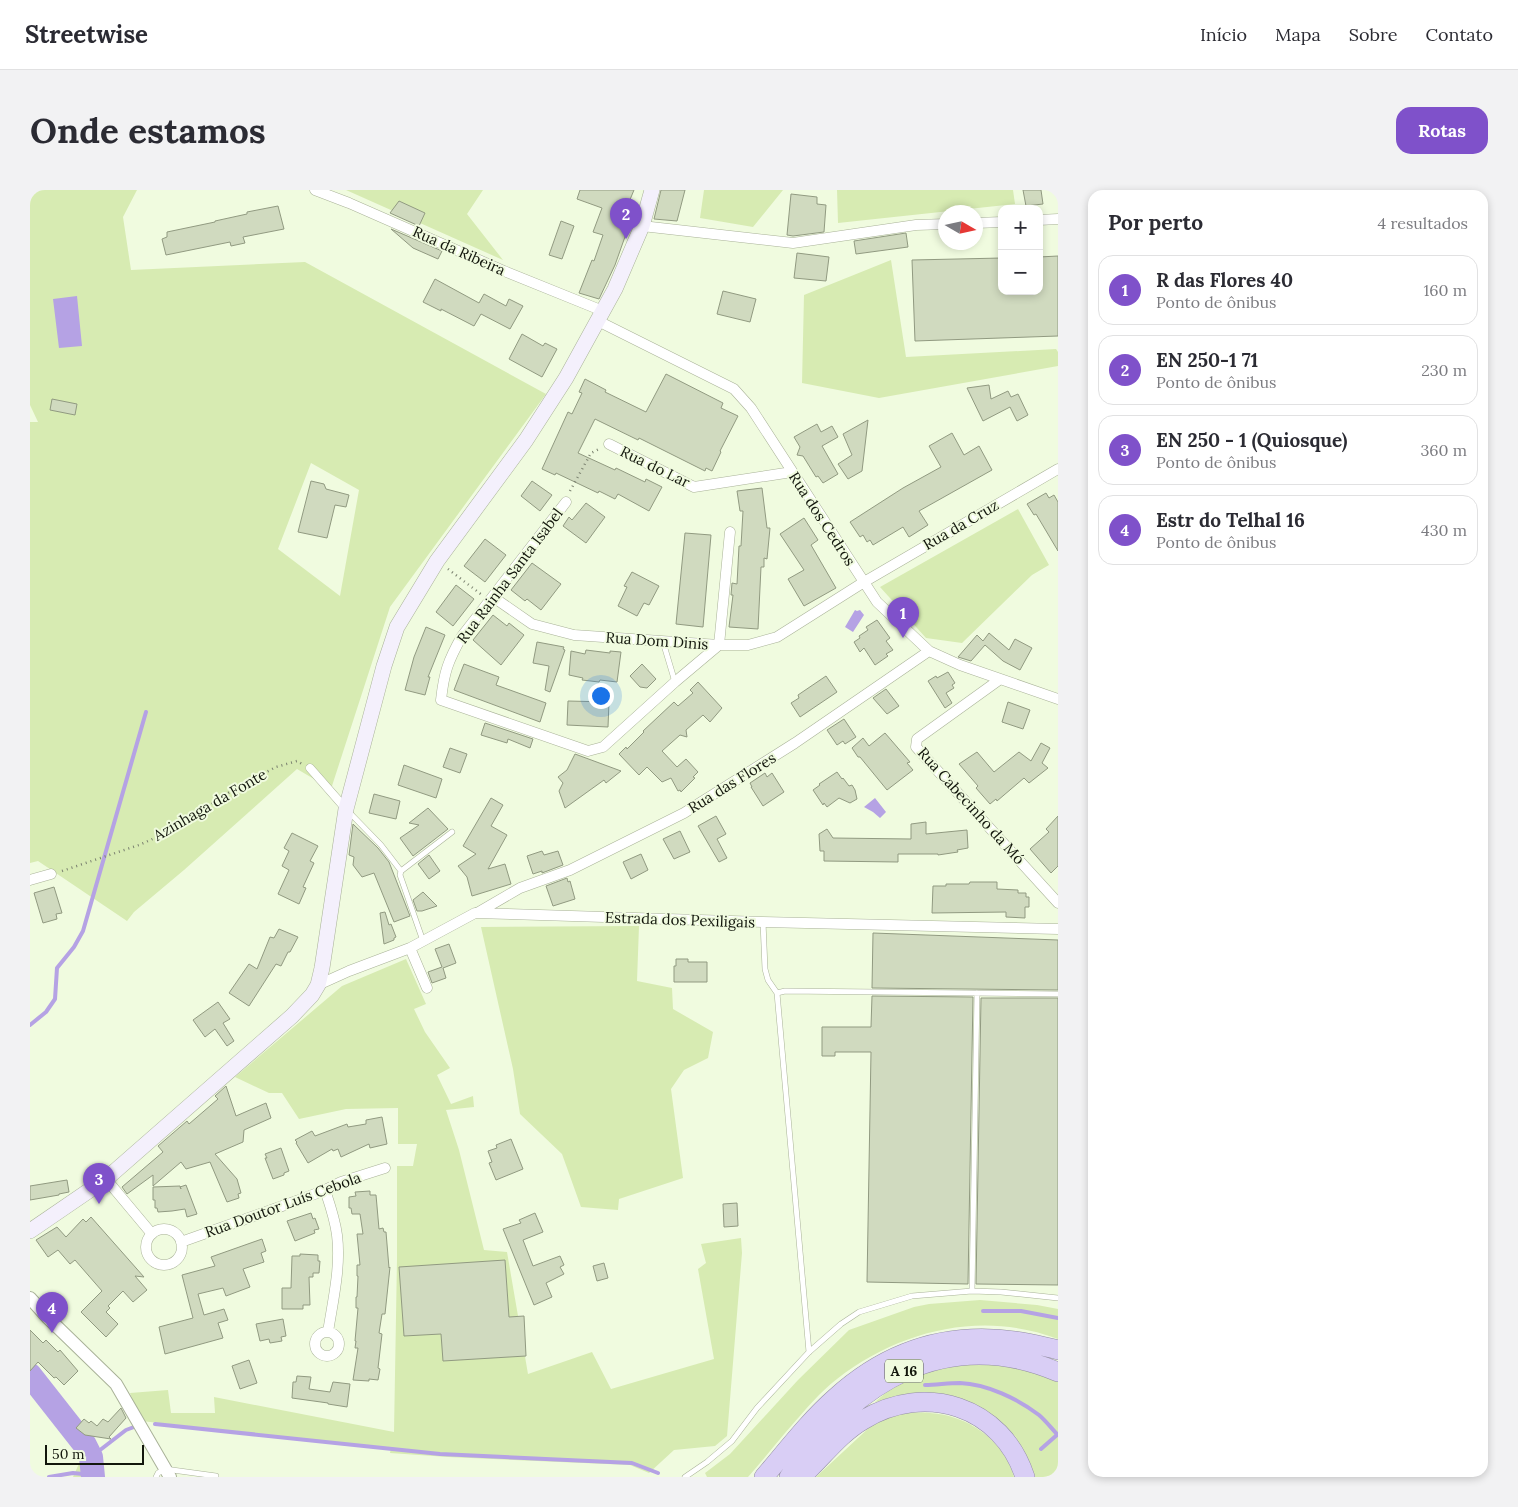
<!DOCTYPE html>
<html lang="pt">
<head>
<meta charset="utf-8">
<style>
	body { margin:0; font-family:Lora,serif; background:#f2f2f3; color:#2b2b33 }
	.controls { position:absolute; right:15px; top:15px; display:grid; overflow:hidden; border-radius:10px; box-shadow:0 2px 8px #0003 }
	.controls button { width:45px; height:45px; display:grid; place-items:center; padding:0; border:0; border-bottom:1px solid #e1e1e2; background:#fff; color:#2b2b33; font:25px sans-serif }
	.compass { position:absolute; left:908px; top:15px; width:45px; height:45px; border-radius:50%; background:#fff; box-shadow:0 2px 8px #0003; rotate:99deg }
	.scale { position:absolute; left:15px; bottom:12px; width:99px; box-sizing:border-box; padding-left:5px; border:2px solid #12160c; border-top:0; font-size:14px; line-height:18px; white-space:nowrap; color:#12160c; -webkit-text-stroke:4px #f0fbdf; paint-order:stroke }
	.you { position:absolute; left:570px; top:505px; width:18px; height:18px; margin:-12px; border:4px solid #fff; border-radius:50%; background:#1a73e8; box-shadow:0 0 0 8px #1a73e833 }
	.badge { display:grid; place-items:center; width:32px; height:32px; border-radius:50%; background:#7f51ca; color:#fff; font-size:16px; font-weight:700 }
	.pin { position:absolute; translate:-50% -41px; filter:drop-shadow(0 1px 2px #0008) }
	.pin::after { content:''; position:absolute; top:26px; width:18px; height:15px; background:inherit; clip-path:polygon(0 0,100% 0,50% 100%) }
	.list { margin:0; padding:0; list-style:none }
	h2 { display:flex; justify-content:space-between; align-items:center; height:65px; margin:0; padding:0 20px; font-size:21px }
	h2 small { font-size:16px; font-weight:400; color:#7c7c81 }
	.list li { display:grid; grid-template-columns:32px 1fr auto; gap:15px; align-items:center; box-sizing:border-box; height:70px; margin:0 10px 10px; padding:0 10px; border:1px solid #e1e1e2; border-radius:15px }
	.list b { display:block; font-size:19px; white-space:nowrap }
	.list p { margin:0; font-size:16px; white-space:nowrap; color:#7c7c81 }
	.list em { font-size:16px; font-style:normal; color:#7c7c81 }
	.map { position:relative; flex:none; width:1028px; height:1287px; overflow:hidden; border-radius:15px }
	header { display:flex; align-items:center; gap:30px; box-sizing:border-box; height:70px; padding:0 25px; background:#fff; border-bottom:1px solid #e1e1e2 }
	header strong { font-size:24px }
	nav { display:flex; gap:28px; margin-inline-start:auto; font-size:18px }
	.intro { display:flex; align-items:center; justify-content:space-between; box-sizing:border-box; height:120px; padding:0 30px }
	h1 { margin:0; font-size:35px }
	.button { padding:12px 22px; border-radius:15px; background:#7f51ca; color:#fff; font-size:18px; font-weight:700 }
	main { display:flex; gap:30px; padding:0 30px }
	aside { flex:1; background:#fff; border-radius:15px; box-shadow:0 2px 8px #0003 }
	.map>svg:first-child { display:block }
</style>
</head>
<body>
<header>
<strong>Streetwise</strong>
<nav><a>Início</a><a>Mapa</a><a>Sobre</a><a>Contato</a></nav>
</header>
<div class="intro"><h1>Onde estamos</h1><a class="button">Rotas</a></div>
<main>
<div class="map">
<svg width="1028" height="1287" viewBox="0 0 1028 1287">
	<rect width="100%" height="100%" fill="#f0fbdf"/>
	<!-- green -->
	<path fill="#d7ebb2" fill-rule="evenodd" d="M0,0H107L93,27L101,80L275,72L516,204L360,417L301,599L267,579L154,680L104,722L97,731L8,671L0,673V232H8L0,215ZM281,273L329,300L310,406L248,359Z
		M316,0H453L437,24L473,70Z
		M674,0H753L723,37L670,28Z
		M807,0H983L985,14L808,33Z
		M861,70L876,167L1026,159L1028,162V176L849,208L772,193L774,105Z
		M988,319L1019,375L1002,385L932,453L896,448L850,397Z
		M609,736L607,791L642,798L643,819L683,842L678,868L654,880L641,899L653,988L589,1009L588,1020L551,1017L532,964L490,924L483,879L451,737Z
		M376,769L396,814L384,819L395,842L420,878L407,885L421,914L443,906L444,917L416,920L429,960L454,1060L477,1062L498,1184L562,1162L581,1199L684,1169L668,1079L676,1073L671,1054L711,1048L712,1063L697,1246L685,1256L644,1260L619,1283L600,1275L418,1267L360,1263L361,1258L111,1231L100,1203L138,1200L141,1223H185L184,1207L364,1242L367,1069V976H383L387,954H368V918L316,919L269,929L252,903H239L205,887L312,796Z
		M950,1110L1007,1115L1028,1119V1149C952,1120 870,1140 807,1189C790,1202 776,1219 762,1235C747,1252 733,1270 718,1287H677L675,1283L700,1264L768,1190L819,1140L884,1117L899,1114Z
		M957,1170L1005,1179L1028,1191V1287H1003L986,1247L970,1232L916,1206L896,1203L885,1204L845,1212L859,1200L875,1191L913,1176Z
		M0,1180L59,1254L67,1287H43L52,1267L0,1200Z
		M876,1223C884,1223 892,1222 900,1223C937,1225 974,1250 984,1287H786L842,1235L858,1228Z"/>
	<!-- water -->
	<path fill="#b5a2e4" d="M47,106L52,156L29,158L23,109Z
		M825,420L827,421L830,420L834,425L823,442L815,437Z
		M845,608L856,622L850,628L843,622L834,617Z"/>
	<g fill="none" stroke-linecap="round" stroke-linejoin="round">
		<!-- stream -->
		<path stroke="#b5a2e4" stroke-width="4" d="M0,835L16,822L25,809L27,778L44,757L53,741L116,522
			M953,1121H991L1028,1128
			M895,1195C906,1195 918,1193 930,1193C957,1194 988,1209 1009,1225C1016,1231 1022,1239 1028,1245
			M125,1234L410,1264L602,1273L628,1283
			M1011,1259L1028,1244
			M61,1267L96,1240L104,1237
			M19,1287L43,1283L63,1285"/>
		<!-- river -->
		<path stroke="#b5a2e4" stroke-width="24" d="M0,1185L55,1255L61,1267L63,1287"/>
	</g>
	<!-- building -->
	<path fill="#d0dabf" stroke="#919a81" d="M550,0H604L594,24L602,27L585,75L569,109L549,103L562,70L564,71L573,45L563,42L572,18L547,9Z
		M631,0H655L647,31L624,29Z
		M993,0H1011L1013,14L996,16Z
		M761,4L787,7V14L796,15L794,42L763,46L757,45Z
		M369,11L395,23L389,36L360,23Z
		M248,16L254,39L213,47L215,53L201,56L200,52L136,65L132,49L137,47V42L185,32V31L217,24V22Z
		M531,31L544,36L532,69L519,65Z
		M361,39L412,61L408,69L383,58Z
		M876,43L878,57L826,64L824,51Z
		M767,63L799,67L796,91L764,88Z
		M1028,66V146L885,151L882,70L972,68V101H1009V67Z
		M405,89L449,113L454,104L476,116L479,109L493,116L480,139L451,124L444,136L411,119V121L393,112Z
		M693,101L726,109L720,132L687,124Z
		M492,144L513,156L515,153L527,159L512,187L479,169Z
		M636,184L693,213L691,218L708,226L690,261L691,262L682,281L676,278L675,281L609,248L608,250L565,229L548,263L585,280L586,278L615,292L616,289L632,297L619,321L588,304L585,309L569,301L568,303L526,283L525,285L512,279L538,222L542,224L552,203L549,202L555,189L576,200L575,202L616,222Z
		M959,195L961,209L978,201L981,207L988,204L998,225L987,231L980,217L953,231L937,198Z
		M22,209L47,214L45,225L20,220Z
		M838,230L832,281L818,289L808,274L822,265L813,244Z
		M787,234L791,242L802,236L808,247L792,256L808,284L793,293L788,286L786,287L773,266L767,265L770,257L764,247Z
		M922,243L934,265L949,256L962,280L889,321L898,335L879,347L873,337L843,355L840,350L837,352L833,345L830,347L820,332L873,298L911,277L899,256Z
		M281,291L294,294L296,299L319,305L316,317L305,315L297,348L268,342Z
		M502,291L522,305L510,321L491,306Z
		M732,298L737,338H740L737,369L734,368V377H731L728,439L699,437L703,405H701L702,393L707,394L709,356H711L713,321H710L707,301Z
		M1016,303L1019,308L1024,305L1028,312V361L1006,324L1004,325L997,314Z
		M556,313L575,327L556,353L533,336L539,327L542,330Z
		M774,328L788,350L781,355L806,398L774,416L758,389L774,380L750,344Z
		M655,343L681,345L673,437L646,434Z
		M455,349L476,365L455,392L434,376Z
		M502,373L531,394L511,420L497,409L495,411L481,400Z
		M602,382L629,396L619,415L614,413L607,426L588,416L597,397L594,396Z
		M426,395L444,409L423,436L406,422Z
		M463,425L477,436L479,433L494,445L471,475L443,450Z
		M847,430L860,448L856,451L863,460L856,464L858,466L845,475L834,458L830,462L824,452L830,448L829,446L838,440L836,437Z
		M396,437L415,445L398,487H400L395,505L375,500L384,467Z
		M959,443L979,460L985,449L1002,458L990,480L973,471L955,455L941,471L928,467L947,445L953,451Z
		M507,452L534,457L533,459L535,460L520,502L515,500L519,476L503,473Z
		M556,460L580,463V461L591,462L587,492L570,490L569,492L552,490L553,488L539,485L541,461L555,464Z
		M434,474L469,487L466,495L516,513L510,532L424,500Z
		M612,474L626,489L617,498L610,497L600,486Z
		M918,482L925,493L922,495L924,498L916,503L922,513L915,518L898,491L906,486L907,488Z
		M796,486L807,502L770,527L761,513L769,508L768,505Z
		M668,492L692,518L680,532L673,525L656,540L657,547L650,545L632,561L647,577L656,569L668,582L663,587L665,588L651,602L650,600L648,601L641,588L632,592L617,577L609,585L589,564L596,557L597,559L614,542L613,541L644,512L648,516L663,503L660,500Z
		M856,499L869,516L857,524L843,508Z
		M538,511L579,512L578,537L537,535Z
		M978,512L1000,520L993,539L972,532Z
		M814,529L826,547L815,554L813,551L807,555L797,540Z
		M455,533L503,549L500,558L478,549L477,553L451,545Z
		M855,543L880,572L877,573L883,580L857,600L830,567H828L822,558L833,548L839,556Z
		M1011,553L1020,558L1012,573L1018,578L999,593L994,588L967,611L966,609L960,614L946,598L948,596L929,574L947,562L964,582L989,562L1001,571Z
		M420,558L437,564L430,583L413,577Z
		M545,564L591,581L576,593L574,590L535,618L529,601L533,593L528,587L537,580Z
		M374,575L412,589L406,608L368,595Z
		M807,582L812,589L813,588L819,596L822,595L825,600L827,609L820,613L809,608L797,617L794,613L793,615L783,600L790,595L789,594Z
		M735,583L737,587L742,583L754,602L733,616L721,597H722L720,593Z
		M344,604L370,611L366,629L339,623Z
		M461,608L473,615L461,636L477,645L458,679L475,674L481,694L442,706L437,687L428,676L446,664L433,656Z
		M398,618L418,639L383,666L370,648L389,635L379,633Z
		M686,626L696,644L687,649L697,668L689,672L668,636Z
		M1028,626V676L1021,683L1000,659L1019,642L1016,639Z
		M896,632V644L937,640L938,658L927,660L928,662L908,665V664H868V672L794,671V661H790L789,644L797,639L803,648L881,649V634Z
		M323,634L348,658L359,672L380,726L364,732L344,683L332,687L323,675L324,667L319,665Z
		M650,641L660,662L644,669L633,649Z
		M262,643L288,656L280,671L284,673L273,697L276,698L269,714L248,704L259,680L252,676L259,661L254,658Z
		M512,661L514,665L528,661L533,675L512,683V681L503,684L497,666Z
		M611,664L618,680L601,689L593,672Z
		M399,665L410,681L399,689L388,674Z
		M537,688L538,692L540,691L545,709L523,716L516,696Z
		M940,692H967V699L988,700V703H996V707H999V717H995V728L976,727V722L902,723L903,696H916V694H939Z
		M24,697L32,723L26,724L27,729L13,733L4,703Z
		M393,702L407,716L392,721H387L383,710Z
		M355,722L359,735L361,734L366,747L364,748V750L354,754L350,723Z
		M249,739L268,747L260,762H258L251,776L246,774L219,816L199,803L219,774L227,779L240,747L244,748Z
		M843,743L1028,750V800L842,798Z
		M419,754L426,773L413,778L416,788L402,793L398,782L412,777L405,759Z
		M646,769H658V772H677V792H644V776H646Z
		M842,806L943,807L938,1094L837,1092L841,862H805V866H792V837H841Z
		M951,808H1028V1095L946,1094Z
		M188,812L200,829L193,833L204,851L197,856L185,839L175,847L163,830Z
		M196,896L206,926L236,913L241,928L214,940L213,952L185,964L207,989L211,1003L208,1004L209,1008L197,1012L180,972L156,979L151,972L123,996V985L97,1004L92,997L133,962L128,956L157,931L159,934L188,909L185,906Z
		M352,927L357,954L340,958L339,954L311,967L308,959L303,961L302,959L278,973L266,953L267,952L265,950L282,941L285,946L317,934L318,937L336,934V930Z
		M481,949L493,979L466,990L459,973L462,972L458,961L467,958L466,955Z
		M251,958L259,981L254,983V985L243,989L235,968H237L235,964Z
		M37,990L39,1002L29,1004V1005L0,1010V996Z
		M156,995L167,1024L157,1027L155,1019L142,1021L128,1022L127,1018H125V1010H123V997L150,996L151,999L150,997Z
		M340,1001V1005H346L349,1039L353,1038L354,1042H356L359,1078L360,1077L355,1124H352L349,1143L352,1144L348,1178L350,1179L348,1190L339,1189V1191L323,1190L328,1158H325L326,1151H325L328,1118H326V1107H327L328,1086H327V1075H330L327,1044H333L330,1024H322L321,1018H319V1007L326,1006L325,1002Z
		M707,1013L708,1036L694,1037L693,1014Z
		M281,1023L283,1029L285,1028L289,1039L284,1040L285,1043L265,1051L257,1031Z
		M505,1023L513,1042L493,1050L503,1076L530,1066L534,1075L530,1077L534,1084L516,1093L522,1107L504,1115L473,1039L491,1033L489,1030Z
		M61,1027L114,1087L105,1086L117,1100L103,1112L93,1101L78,1116L80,1118L76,1122L88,1134L76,1147L51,1122L72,1101L45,1070L40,1074L28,1060L18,1067L6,1050L27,1037L36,1047L53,1029L56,1032Z
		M232,1049L236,1061L231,1063L234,1072L213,1079L220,1097L196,1106L193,1098L168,1104L174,1125L194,1119L198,1130L188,1133L193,1148L135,1164L129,1137L163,1128L152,1085L185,1076L181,1067Z
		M270,1064L288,1065V1071H290L289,1083H283V1087H279L280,1115H273V1119H252V1098H261L262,1066H270Z
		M475,1070L479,1127L494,1126L496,1166L413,1171L411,1144L374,1146L369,1077Z
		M574,1073L578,1088L567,1091L563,1076Z
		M253,1129L256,1146L251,1147L252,1151L240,1153L239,1149L230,1151L226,1134Z
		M0,1140L13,1153L16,1150L28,1162L30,1160L48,1181L34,1195L26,1187L24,1188L8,1172L0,1181Z
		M219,1170L227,1193L210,1199L202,1176Z
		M267,1186L281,1187L279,1199L300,1202L303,1192L320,1194L317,1217L298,1214V1213L262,1208L263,1192H266Z
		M91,1218L96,1228L79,1247L81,1249L55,1245L46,1238L54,1229L59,1233L61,1231L67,1236L73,1229L78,1232Z"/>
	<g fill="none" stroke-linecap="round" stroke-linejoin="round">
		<defs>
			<path id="service" d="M633,452L645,492
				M318,621L351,655L371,681L370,685L393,751
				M371,681L422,642
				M733,732L735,779L738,790L747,803L755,801L1028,804
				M747,803L779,1162
				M942,1101L947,803
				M126,1287L128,1283L135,1279L186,1286
				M655,1287L677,1272L702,1251L727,1218L779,1162L811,1134L829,1122L882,1106L942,1101L971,1102L1028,1108"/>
			<path id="pedestrian" d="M280,578L316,619"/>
			<path id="minor" d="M285,0L319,13L474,81L573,121
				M1009,30L1028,29
				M946,33L972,32
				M612,36L763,53L886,35L916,34
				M568,131L704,199L721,218L847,412L899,461L930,475L1028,509
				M579,254L664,297L762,282
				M536,312L432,446C418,471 414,482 411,510L558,561L573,557L645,492L689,455H718L747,447L834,392L1028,279
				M463,407L502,434L544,445L689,455L700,342
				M969,490L887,549L886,557L1028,713
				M0,690L21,684
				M447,723L490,698L540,680L654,623L765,553L899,461
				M380,758L397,798
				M288,795L319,781L380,758L445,723L733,732L1028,739
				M76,989L122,1044
				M295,1000C300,1015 305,1029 307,1045C311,1077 303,1110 298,1142
				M116 1057a18 18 0 1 1 36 0a18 18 0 1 1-36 0Z
				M151,1052L272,1009L295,1000L311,992L355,978
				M285 1154a12 12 0 1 1 24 0a12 12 0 1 1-24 0Z"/>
			<path id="tertiary" d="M0,1108L18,1128L86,1194L140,1287"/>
			<path id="secondary" d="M0,1041L76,989L262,826L282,805L288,795L292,778L316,619L354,476L367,437L407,371L496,250L536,188L585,99L612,36L622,0"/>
			<path id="motorway" d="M734,1287C757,1260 779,1231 805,1208C861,1157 924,1139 998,1153C1008,1155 1018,1157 1028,1160
				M759,1287C823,1193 915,1134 1028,1182
				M771,1287C792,1268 809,1244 833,1230C895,1192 972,1216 995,1287"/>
		</defs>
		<!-- service casing -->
		<use href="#service" stroke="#a9b298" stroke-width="6"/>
		<!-- pedestrian casing -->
		<use href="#pedestrian" stroke="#a9b298" stroke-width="9"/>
		<!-- minor casing -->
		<use href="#minor" stroke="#a9b298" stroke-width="11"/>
		<!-- tertiary casing -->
		<use href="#tertiary" stroke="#a9b298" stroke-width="14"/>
		<!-- secondary casing -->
		<use href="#secondary" stroke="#a9b298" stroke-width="16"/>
		<!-- motorway casing -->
		<use href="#motorway" stroke="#938ea3" stroke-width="20"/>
		<!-- path -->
		<path stroke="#7b8270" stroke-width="2.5" stroke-dasharray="1 4" stroke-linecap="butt" d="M540,301L561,263L571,258
			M418,379L452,405
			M32,681L109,655L145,639L207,597L246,577L267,571L272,574"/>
		<!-- service -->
		<use href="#service" stroke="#fff" stroke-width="5"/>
		<!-- pedestrian -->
		<use href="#pedestrian" stroke="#fff" stroke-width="8"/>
		<!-- minor -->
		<use href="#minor" stroke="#fff" stroke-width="10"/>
		<!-- tertiary -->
		<use href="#tertiary" stroke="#fff" stroke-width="12"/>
		<!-- secondary -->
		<use href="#secondary" stroke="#f4f0fc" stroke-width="15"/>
		<!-- motorway -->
		<use href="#motorway" stroke="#d9cef5" stroke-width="19"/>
	</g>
	<g text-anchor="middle" stroke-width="4" stroke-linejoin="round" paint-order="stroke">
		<!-- shield labels -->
		<rect fill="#f0fbdf" stroke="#555b4b" stroke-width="1" x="855" y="1169.5" width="38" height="23" rx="4"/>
		<g font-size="14" font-weight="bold" fill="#12160c">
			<text x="874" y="1186">A 16</text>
		</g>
		<!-- street labels -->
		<g font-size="15" fill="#12160c" stroke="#f0fbdf">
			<text transform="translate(429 61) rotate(24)" y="5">Rua da Ribeira</text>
			<text transform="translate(625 277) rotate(26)" y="5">Rua do Lar</text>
			<text transform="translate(792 329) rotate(57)" y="5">Rua dos Cedros</text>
			<text transform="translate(931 335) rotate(-30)" y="5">Rua da Cruz</text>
			<text transform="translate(480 386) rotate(-53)" y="5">Rua Rainha Santa Isabel</text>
			<text transform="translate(627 451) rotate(4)" y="5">Rua Dom Dinis</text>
			<text transform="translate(702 593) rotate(-32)" y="5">Rua das Flores</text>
			<text transform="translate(180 615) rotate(-30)" y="5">Azinhaga da Fonte</text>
			<text transform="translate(941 616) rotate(48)" y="5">Rua Cabecinho da Mó</text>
			<text transform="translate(650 730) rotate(2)" y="5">Estrada dos Pexiligais</text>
			<text transform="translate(253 1015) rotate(-20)" y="5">Rua Doutor Luís Cebola</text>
		</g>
	</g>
</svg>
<div class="controls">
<button>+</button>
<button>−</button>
</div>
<svg class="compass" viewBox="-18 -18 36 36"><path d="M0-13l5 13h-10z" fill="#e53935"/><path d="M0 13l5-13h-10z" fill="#7c7c81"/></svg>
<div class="scale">50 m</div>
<div class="you"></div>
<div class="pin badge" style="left:873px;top:448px">1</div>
<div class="pin badge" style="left:596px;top:49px">2</div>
<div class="pin badge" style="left:69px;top:1014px">3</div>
<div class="pin badge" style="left:22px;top:1143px">4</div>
</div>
<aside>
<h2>Por perto<small>4 resultados</small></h2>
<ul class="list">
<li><span class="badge">1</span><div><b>R das Flores 40</b><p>Ponto de ônibus</p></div><em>160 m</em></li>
<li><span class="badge">2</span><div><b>EN 250-1 71</b><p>Ponto de ônibus</p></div><em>230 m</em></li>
<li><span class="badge">3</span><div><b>EN 250 - 1 (Quiosque)</b><p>Ponto de ônibus</p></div><em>360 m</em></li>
<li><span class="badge">4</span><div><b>Estr do Telhal 16</b><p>Ponto de ônibus</p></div><em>430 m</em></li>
</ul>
</aside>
</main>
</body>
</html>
